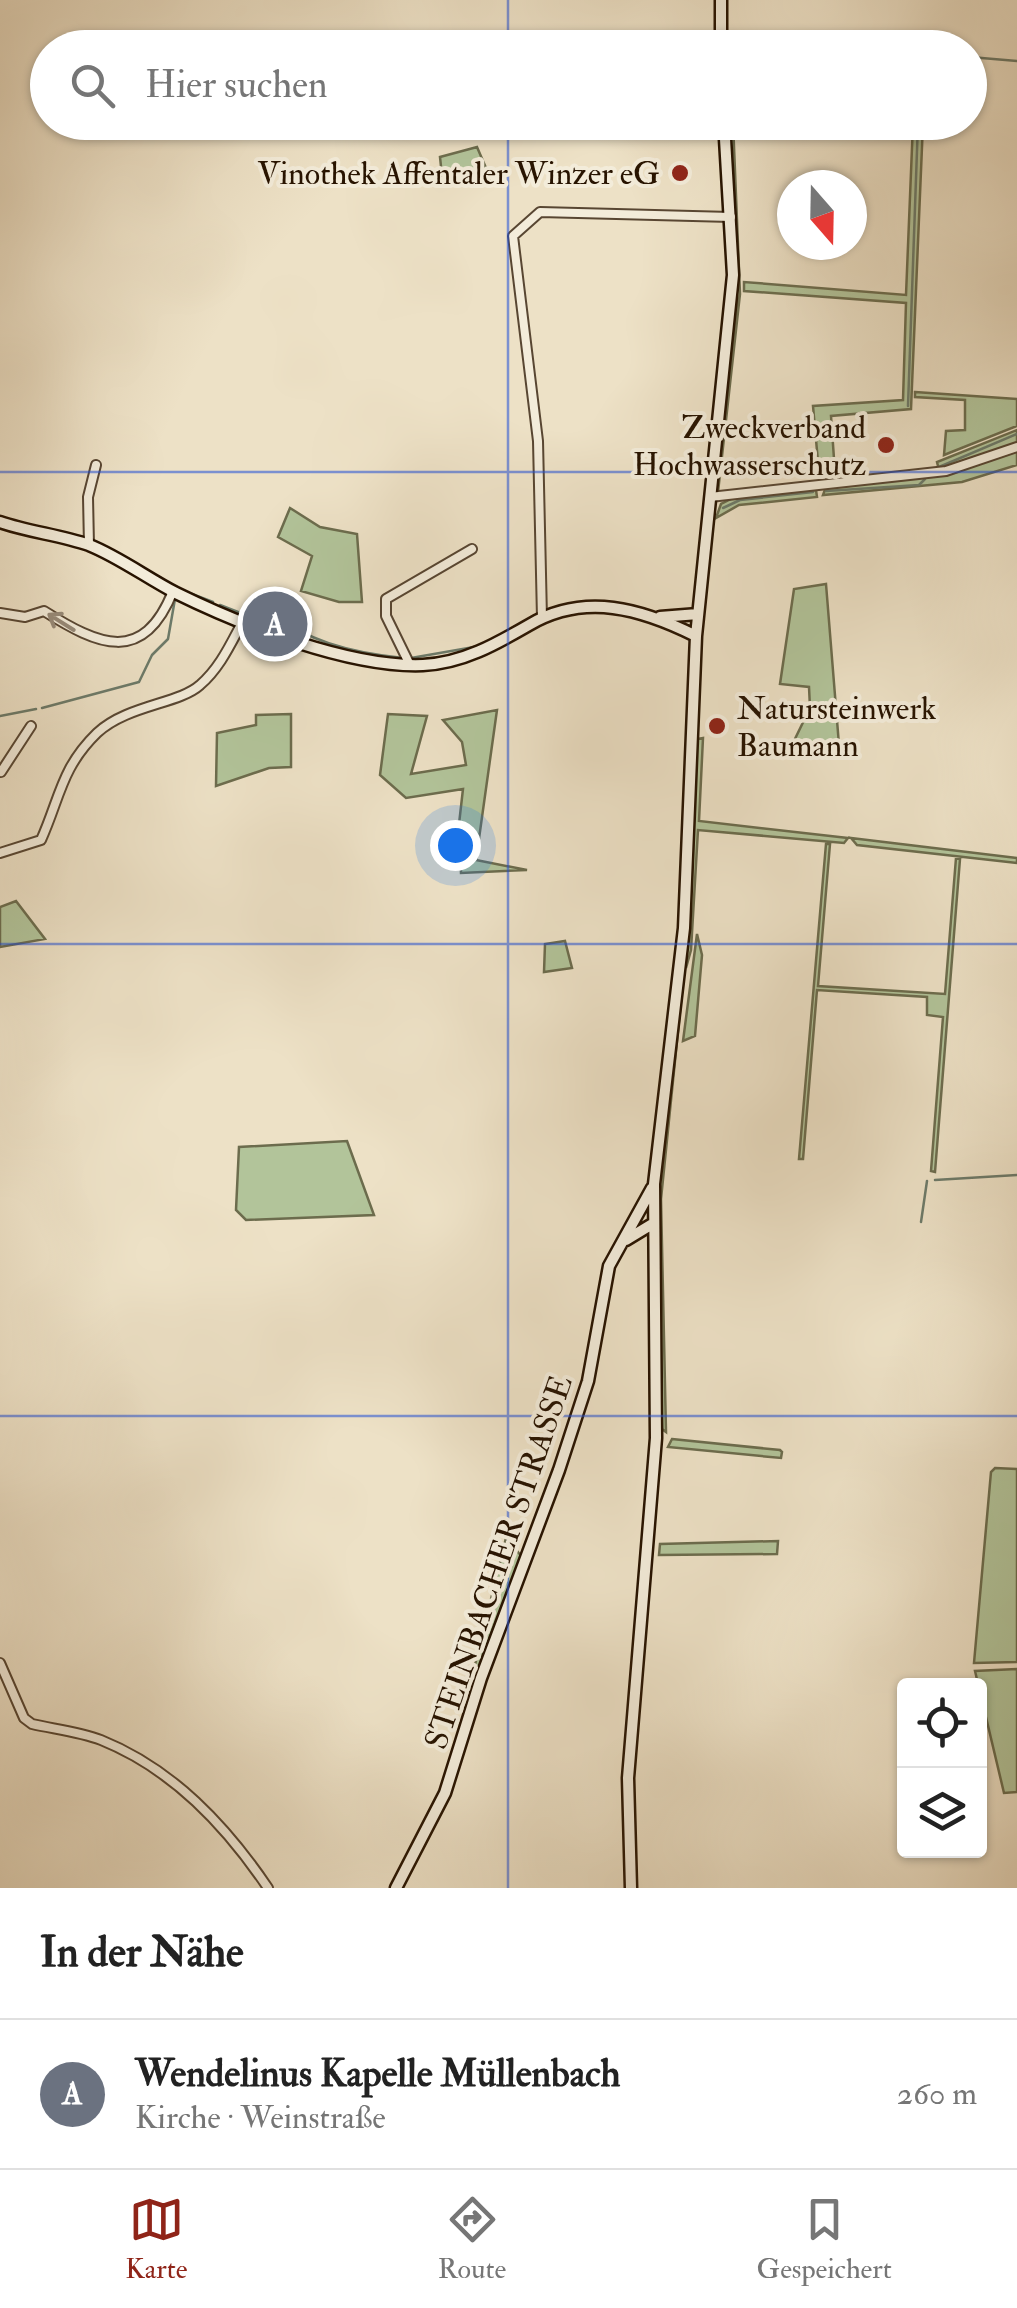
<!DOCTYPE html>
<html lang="de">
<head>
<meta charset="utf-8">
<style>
	body { margin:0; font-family:"IM FELL Double Pica",serif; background:#f2f2f2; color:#222 }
	.controls { position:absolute; right:30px; bottom:30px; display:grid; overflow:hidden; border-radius:10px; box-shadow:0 2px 8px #0004 }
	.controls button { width:90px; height:90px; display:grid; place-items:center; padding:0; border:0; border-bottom:2px solid #e0e0e0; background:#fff; color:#222; font:50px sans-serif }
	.compass { position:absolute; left:777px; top:170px; width:90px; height:90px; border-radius:50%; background:#fff; box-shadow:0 2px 8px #0004; rotate:160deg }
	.you { position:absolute; left:455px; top:845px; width:35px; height:35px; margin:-25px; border:8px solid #fff; border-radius:50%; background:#1a73e8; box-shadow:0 0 0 15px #1a73e833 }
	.badge { display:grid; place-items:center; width:65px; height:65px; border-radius:50%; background:#8f2418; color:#fff; font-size:32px; font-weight:700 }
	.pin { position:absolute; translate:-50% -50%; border:5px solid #fff; box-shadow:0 2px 10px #0006 }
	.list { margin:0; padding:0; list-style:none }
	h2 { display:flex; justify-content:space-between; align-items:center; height:130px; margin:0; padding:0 40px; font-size:42px }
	h2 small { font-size:32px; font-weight:400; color:#767676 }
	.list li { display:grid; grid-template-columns:65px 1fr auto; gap:30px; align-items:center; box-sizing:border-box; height:150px; padding:0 40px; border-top:2px solid #e0e0e0 }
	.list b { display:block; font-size:38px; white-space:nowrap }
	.list p { margin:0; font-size:32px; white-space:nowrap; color:#767676 }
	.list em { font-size:32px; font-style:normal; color:#767676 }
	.icon { flex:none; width:55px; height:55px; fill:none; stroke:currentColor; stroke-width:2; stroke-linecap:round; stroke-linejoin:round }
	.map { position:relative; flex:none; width:1017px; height:1888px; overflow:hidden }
	.search { position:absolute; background:#fff; box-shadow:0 2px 8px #0004; left:30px; right:30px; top:30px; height:110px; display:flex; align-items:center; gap:25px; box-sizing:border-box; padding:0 35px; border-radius:55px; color:#767676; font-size:38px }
	.sheet { height:280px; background:#fff }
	nav { display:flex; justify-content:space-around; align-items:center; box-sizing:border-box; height:140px; border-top:2px solid #e0e0e0; background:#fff; font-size:28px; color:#767676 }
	nav a { display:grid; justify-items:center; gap:5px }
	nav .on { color:#8f2418 }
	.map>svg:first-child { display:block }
</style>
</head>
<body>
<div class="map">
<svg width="1017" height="1888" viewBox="0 0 1017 1888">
	<rect width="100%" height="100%" fill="#ede1c6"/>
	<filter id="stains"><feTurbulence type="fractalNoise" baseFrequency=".002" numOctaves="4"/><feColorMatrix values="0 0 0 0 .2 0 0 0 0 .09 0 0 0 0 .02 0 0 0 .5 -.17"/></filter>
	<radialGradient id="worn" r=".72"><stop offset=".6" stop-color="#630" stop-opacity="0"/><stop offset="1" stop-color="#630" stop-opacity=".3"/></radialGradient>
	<!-- green -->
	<path fill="#b2c49a" stroke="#6c6c4d" stroke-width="2.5" d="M736,38L876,47L733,44Z
		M733,122L740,294L718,492L737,298L728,123Z
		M913,123H923L911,409L831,416L835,473H819L813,406L903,400L906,303L744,291V282L906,295Z
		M477,147L492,182L443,186L440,157Z
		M915,392L1017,399V426L944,455L946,431L965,430V400L915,397Z
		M1017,430V446L939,470L937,462Z
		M1017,450V465L962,482L823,495L826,487L957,471Z
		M816,490L817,497L739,505L716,518L721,504L735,497Z
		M290,508L320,527L357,534L362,602H339L301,591L312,556L278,537Z
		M826,584L839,745H792L810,708L809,687L780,684L794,589Z
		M497,710L476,860L527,870L461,873L459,824L463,789L406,798L380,775L388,714L427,716L411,774L466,765L462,742L443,720Z
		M291,714V767L269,768L216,786L217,733L256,725V715Z
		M703,738L699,821L848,838L844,843L698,830L691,950L686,968L697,739Z
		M851,838L1017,858V863L857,845Z
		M826,844H830L818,986L945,994L956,858L960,859L935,1172L931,1171L943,1017L927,1015V997L817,990L803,1159H799Z
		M16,901L45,939L0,947V907Z
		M697,934L702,955L695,1036L683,1041Z
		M565,941L572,968L544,972L545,944Z
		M683,982L661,1199L666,1432L662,1429L657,1194Z
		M347,1141L374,1215L246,1220L236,1210L239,1147Z
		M672,1439L780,1450L782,1452L781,1458L668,1447Z
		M995,1468L1017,1469V1662L974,1663L991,1472Z
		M506,1538L523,1558L479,1675L473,1673Z
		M778,1541L777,1554L659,1555L660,1544Z
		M1017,1669V1792L1004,1793L975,1671Z"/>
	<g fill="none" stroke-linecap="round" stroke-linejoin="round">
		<!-- stream -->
		<path stroke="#6c7a69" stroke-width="2.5" d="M741,41L833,48
			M970,57L1017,61
			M908,406L918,122
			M939,467L1017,434
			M826,491L919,485L925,479
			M723,508L740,500L813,492
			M192,594L213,602
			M220,605L238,612
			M244,614L257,616
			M265,618L279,616C310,644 363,654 403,658
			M411,658L474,647
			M42,708L139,682L152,655L168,639L175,599
			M0,716L36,709
			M935,1180L1017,1175
			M921,1222L927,1181"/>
		<defs>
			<path id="street" d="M710,497L946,471L1017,447
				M89,545L88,497L96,465
				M0,613L25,617L44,611C98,645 143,666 173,591
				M542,618L538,441L513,236L540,212L731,217
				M410,665L386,616V599L472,549
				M1,772L31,726
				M0,853L41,840C60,798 61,768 97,733C127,705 179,704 200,685C220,668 231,643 243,621
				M0,1663L24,1718L32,1724C54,1729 80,1732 101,1740C173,1769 226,1826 268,1888"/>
			<path id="secondary" d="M721,0V48
				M0,522C29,532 60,535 89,545C119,557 147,578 176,593C241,625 350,668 423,665C463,663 496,644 529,625C585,592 642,609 696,636
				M660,617L698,614
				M626,1240L654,1223
				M396,1888L445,1793L481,1678L559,1470L588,1381L609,1266L652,1188
				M631,1888L628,1778L656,1438L654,1184L684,928L696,636L733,275L724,122"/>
		</defs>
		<!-- street casing -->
		<use href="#street" stroke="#584632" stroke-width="12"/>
		<!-- secondary casing -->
		<use href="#secondary" stroke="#271300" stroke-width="15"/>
		<!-- street -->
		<use href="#street" stroke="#f3ecda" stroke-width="8"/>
		<!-- secondary -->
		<use href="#secondary" stroke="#f3ecda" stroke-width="10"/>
	</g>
	<!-- one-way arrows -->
	<defs><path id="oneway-shaft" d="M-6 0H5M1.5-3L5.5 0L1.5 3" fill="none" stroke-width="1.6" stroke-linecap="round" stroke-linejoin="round" transform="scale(2.5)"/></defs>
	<use stroke="#978a78" href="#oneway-shaft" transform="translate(61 622) rotate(-148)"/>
	<!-- grid -->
	<path fill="none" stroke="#1d4ed8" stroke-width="2.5" stroke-opacity="0.55" d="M508,0V48M508,122V1888M0,472H1017M0,944H1017M0,1416H1017"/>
	<!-- markers -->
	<g fill="#8f2418" stroke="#f3ecda" stroke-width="4">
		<circle cx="680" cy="173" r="10"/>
		<circle cx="886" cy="445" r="10"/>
		<circle cx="717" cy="726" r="10"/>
	</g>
	<g text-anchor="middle" stroke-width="8" stroke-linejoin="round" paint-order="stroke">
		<!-- poi labels -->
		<g font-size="32" fill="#271300" stroke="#f3ecda" text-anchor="end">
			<text x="660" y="184">Vinothek Affentaler Winzer eG</text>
			<text x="866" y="438">Zweckverband<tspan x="866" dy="37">Hochwasserschutz</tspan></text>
			<text x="737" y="719" text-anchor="start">Natursteinwerk<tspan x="737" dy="37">Baumann</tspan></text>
		</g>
		<!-- street labels -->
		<g font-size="32" fill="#271300" stroke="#f3ecda">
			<text transform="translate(498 1562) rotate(-71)" y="11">STEINBACHER STRASSE</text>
		</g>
	</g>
	<rect width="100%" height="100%" filter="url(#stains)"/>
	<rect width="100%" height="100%" fill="url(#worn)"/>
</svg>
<div class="controls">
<button><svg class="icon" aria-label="locate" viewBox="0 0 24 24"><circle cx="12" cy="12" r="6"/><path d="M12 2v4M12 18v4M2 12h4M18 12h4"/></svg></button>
<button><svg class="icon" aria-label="layers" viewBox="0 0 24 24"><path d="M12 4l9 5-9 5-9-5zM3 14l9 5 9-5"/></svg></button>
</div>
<svg class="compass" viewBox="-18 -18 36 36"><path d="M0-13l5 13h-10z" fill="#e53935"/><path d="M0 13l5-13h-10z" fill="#767676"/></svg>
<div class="you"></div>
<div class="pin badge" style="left:275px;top:624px;background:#6b7280">A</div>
<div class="search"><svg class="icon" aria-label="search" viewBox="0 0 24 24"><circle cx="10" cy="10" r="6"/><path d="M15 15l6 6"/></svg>Hier suchen</div>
</div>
<section class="sheet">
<h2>In der Nähe<small></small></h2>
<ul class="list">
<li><span class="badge" style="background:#6b7280">A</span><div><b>Wendelinus Kapelle Müllenbach</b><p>Kirche · Weinstraße</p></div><em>260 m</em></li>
</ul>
</section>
<nav>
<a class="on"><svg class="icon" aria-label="map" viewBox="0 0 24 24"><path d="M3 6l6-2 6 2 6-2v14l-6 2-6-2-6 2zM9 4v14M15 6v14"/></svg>Karte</a>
<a><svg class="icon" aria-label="directions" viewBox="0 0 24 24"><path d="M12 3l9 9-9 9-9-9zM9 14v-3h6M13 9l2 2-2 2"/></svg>Route</a>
<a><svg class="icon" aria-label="saved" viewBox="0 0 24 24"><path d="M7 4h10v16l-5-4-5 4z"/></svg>Gespeichert</a>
</nav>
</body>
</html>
